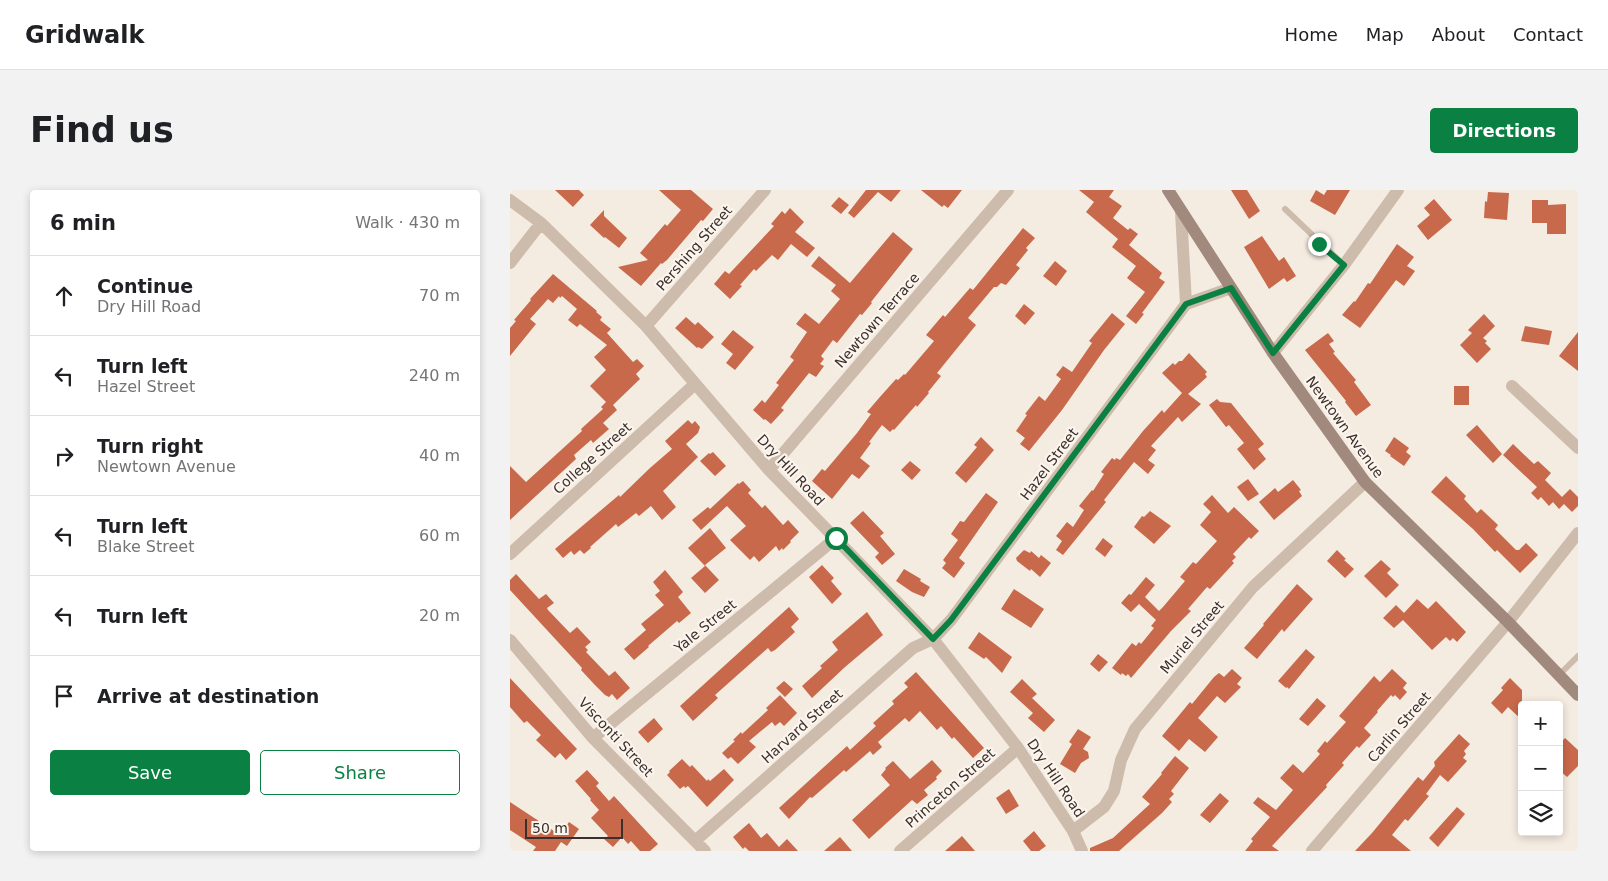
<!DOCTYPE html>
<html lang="en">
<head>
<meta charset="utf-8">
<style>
	body { margin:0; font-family:"DejaVu Sans",sans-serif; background:#f2f2f2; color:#202124 }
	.controls { position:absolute; right:15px; bottom:15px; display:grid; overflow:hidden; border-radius:5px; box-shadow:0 2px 8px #0003 }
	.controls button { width:45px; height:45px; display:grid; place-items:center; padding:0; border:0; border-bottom:1px solid #e0e0e0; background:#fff; color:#202124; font:25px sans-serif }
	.scale { position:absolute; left:15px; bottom:12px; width:98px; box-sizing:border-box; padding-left:5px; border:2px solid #3b302b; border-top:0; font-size:14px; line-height:18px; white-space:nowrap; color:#3b302b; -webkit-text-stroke:4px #fbf5ee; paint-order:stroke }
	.stop { position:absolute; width:15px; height:15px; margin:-11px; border:4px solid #0b8043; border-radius:50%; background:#fff }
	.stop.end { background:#0b8043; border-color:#fff; box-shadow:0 1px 5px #0008 }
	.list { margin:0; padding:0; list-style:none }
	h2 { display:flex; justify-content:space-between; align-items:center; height:65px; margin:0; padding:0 20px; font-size:21px }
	h2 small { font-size:16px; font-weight:400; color:#757577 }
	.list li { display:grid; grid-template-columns:32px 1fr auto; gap:15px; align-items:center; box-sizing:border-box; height:80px; padding:0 20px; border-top:1px solid #e0e0e0 }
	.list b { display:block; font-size:19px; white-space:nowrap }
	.list p { margin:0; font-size:16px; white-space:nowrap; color:#757577 }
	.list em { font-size:16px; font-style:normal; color:#757577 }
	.actions { display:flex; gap:10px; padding:15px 20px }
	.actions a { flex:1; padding:11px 0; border:1px solid #0b8043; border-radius:5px; text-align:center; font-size:18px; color:#0b8043 }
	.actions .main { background:#0b8043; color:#fff }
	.icon { flex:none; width:28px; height:28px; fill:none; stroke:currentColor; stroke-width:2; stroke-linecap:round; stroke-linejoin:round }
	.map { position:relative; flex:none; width:1068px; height:661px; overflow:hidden; border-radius:5px }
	header { display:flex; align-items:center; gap:30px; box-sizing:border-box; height:70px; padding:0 25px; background:#fff; border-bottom:1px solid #e0e0e0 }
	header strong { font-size:24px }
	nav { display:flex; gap:28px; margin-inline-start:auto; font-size:18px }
	.intro { display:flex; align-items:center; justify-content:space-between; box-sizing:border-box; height:120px; padding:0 30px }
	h1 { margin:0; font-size:35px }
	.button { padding:12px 22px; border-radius:5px; background:#0b8043; color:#fff; font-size:18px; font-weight:700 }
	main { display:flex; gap:30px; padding:0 30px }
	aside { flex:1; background:#fff; border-radius:5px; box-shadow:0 2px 8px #0003 }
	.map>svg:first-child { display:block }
</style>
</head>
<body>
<header>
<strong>Gridwalk</strong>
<nav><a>Home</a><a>Map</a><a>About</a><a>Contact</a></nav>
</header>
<div class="intro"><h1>Find us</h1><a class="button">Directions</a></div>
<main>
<aside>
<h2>6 min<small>Walk · 430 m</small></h2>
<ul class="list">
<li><svg class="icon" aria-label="ahead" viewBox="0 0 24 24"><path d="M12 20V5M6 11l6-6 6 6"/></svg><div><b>Continue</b><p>Dry Hill Road</p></div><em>70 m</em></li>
<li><svg class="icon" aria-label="left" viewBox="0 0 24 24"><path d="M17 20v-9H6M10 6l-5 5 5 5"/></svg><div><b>Turn left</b><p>Hazel Street</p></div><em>240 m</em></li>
<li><svg class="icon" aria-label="right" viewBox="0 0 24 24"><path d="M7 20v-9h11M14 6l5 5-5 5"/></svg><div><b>Turn right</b><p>Newtown Avenue</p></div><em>40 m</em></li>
<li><svg class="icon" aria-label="left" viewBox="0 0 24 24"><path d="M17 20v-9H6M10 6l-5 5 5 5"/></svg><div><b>Turn left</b><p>Blake Street</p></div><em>60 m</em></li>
<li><svg class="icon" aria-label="left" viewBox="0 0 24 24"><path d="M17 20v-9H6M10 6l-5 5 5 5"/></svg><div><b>Turn left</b></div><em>20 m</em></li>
<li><svg class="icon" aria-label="arrive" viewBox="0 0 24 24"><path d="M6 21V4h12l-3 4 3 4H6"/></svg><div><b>Arrive at destination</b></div></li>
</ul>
<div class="actions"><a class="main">Save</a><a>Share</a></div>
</aside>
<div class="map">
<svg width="1068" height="661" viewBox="0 0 1068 661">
	<rect width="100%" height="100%" fill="#f4ebe1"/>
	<!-- building -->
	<path fill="#c8694b" d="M45,0H69L74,5L63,17Z
		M149,0H181L203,19L193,31L191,30L157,70L152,74L151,73L131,96L108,77L138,70L130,63L155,34L157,36L171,20Z
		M356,0H391L381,12L368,2L344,28L338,23Z
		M411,0H452L438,18L434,15L432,17Z
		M569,0H604L599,7L612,16L603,28L618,40L620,38L628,44L619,55L652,83L649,88L655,92L632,123L634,124L626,134L616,126L635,102L617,88L626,76L602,57L608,49L576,22L584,12Z
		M721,0H737L750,21L739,29Z
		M806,0L814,5L817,0H840L825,25L800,11Z
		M978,2L999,3L997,30L974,28L975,11L977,12Z
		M329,7L339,15L331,24L321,16Z
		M924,9L942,30L918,50L907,36L920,25L914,18Z
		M1022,10H1038V15L1056,14V44H1037V33H1022Z
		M280,18L294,32L285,42L305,58L297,67L281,54L268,70L262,65L246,81L244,79L230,95L232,96L220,109L204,94L215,81L219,84L264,36L261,34L272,21L275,24Z
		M94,20V26L117,48L109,58L95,47L94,48L80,35Z
		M513,38L525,48L516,58L518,60L506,75L510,78L496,95L491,93L487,97H484L458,128L466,135L427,183L431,186L418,202L419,203L407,217L406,215L384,240L383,239L380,242L372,235L359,252L361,253L350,268L360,276L349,289L342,284L322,309L302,291L312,279L315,281L347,243L361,224L357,222L369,208L386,189L388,190L394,184L395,185L424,151L416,145L433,125L435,127L460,98L463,100Z
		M383,42L403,59L361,112L362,113L352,125L350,124L327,153L323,150L311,166L314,169L310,174L314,176L306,187L299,183L271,218L274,220L261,234L255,229L254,230L243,220L252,210L255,213L269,195L266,193L284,170L280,167L297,142L286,134L295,123L309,134L330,109L321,101L326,95L301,76L309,66L340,93Z
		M752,46L769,71L774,67L786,86L777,92L774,88L759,99L734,57Z
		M887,54L904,67L897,76L905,81L894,96L886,90L850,138L832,125L844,111L845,112L858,93L860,94Z
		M545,71L557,81L546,96L533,86Z
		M43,84L87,121L86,122L92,127L90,130L101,139L97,143L123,172L127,169L134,176L126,184L130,189L103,215L107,220L93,233L99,239L83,253L81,250L64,265L66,269L0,330V276L16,292L72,241L71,239L93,219L91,217L96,212L80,196L96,180L84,167L97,155L70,134L67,137L58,130L67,119L52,106L50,108L49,106L43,113L38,109L20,129L26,134L0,166V138L6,131L4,130L21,110L20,109Z
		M514,114L525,123L515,135L505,126Z
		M602,123L615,134L594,160L552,220L519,261L510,254L515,248L506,241L517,225L515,224L529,206L535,211L551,189L546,185L553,176L562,182L582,153L579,151Z
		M974,124L985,136L973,148L977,151L975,153L981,159L967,173L950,155L962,143L958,140Z
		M176,127L185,135L188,132L204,147L192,159L188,157L187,158L165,138Z
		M1015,136L1042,141L1039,155L1011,151Z
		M223,140L244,157L225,180L216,173L223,164L211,154Z
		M1068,142V181L1049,166Z
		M818,143L824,151L819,154L825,162L823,163L846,190L844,192L861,215L846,226L835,212L836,211L795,160Z
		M679,163L697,182L695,184L697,187L678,204L691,214L672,232L668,227L641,256L646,260L638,270L645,275L638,284L624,272L594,310L596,312L553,365L546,360L552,351L546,346L557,332L563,337L574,320L569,316L582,300L583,301L594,284L591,282L602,268L605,270L606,268L610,270L633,241L652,220L654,223L672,203L652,183L663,173L665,175L669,171H672Z
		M944,196H959V215H944Z
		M707,209L710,212L721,213L754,254L748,259L756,269L744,280L727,259L734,253L719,235L716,237L699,215Z
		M178,230L182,234L185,231L190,237L188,243L176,254L188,267L153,301L166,317L152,330L141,316L129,326L126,323L108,337L106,334L80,357L81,358L74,364L70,360L64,365L61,361L53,368L45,359L109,305L110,307L140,278L162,259L155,251Z
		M967,235L992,264L983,273L956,245Z
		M471,247L484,260L456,293L445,283L467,257L464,255Z
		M884,247L899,258L896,262L901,266L894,276L880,266L881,265L875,261Z
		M1003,254L1024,274L1028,271L1041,283L1035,290L1052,307L1060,299L1068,307V316L1062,322L1054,314L1049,319L1043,312L1039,316L1031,307L1028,310L1021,303L1027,297L993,265Z
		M203,262L216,276L205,286L190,271L199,263L200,264Z
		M400,271L411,280L402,290L391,280Z
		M936,286L956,306L954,309L967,323L971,319L988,335L985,339L1006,360H1009L1016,353L1028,365L1010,383L987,360L985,362L963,339L921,302Z
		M738,289L749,304L738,311L727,297Z
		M783,290L791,300L789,301L792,306L764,330L749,312L765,298L768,302Z
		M233,291L241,300L238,303L252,318L255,315L273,335L278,330L289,342L280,351L281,352L273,360L272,358L269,361L266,356L249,372L244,366L240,370L220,350L236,336L217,316L191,340L182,330L198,317L200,319L228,293L229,294Z
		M476,303L488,312L449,368L455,373L444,388L432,378L436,373L433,370L448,350L441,344L450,331L454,332Z
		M702,305L718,323L724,317L749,341L741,349L739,347L723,364L726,367L722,371L724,373L700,399L697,397L678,419L681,421L661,441L621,488L618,484L616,486L612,483L611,485L602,478L622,453L626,456L629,452L631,454L644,438L641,436L646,430L629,414L621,422L611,413L619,404L621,405L636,387L645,395L635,407L649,421L653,417L675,391L670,387L683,372L686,374L707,351L690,335L701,322L693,314Z
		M353,321L374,343L370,346L385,364L372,375L365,367L369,363L340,333Z
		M640,321L661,336L644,354L624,337L632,326L634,327Z
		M200,338L216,358L195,375L209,390L195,403L181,388L195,376L178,358Z
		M593,348L603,356L595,367L585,359Z
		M514,360L520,363L521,361L529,368L531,365L541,373L530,387L521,379L520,381L507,371L506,368Z
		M827,360L836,369L834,370L844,379L835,388L817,371Z
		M871,370L881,379L877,383L889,395L876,408L854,386Z
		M312,375L324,388L321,391L332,404L322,414L299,387Z
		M394,379L411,389L410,391L420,397L414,407L402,402L386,391Z
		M155,380L173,402L168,407L181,423L169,433L167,431L138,456L139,457L124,470L114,459L136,440L131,434L154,415L145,405L150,401L143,392Z
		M6,384L29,409L36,404L44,413L37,418L38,420L60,443L67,437L81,452L75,457L78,460L76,462L99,486L105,481L120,498L107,510L102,504L99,507L95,505L84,494L71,480L72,478L0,400V390Z
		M787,394L803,409L774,442L772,439L747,469L734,458L754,435L753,434Z
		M504,399L534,419L521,438L491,419Z
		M907,409L918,419L926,411L956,442L947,452L943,448L940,451L936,447L922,460L893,430L884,438L873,428L886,415L894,423Z
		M279,417L289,429L281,437L285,442L265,460L261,462L258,458L205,505L208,508L183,531L170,516Z
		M357,422L373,445L335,477L302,508L292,496L312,478L310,476L328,460L322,452Z
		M469,442L502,467L492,483L476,467L474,469L458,458Z
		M796,459L805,467L779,499L777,497L776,498L768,491Z
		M588,464L598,472L589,482L580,474Z
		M722,479L732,488L727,494L731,497L715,513L707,506L688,528L708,547L695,562L679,549L669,561L652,546L680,512L682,514L704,487L709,483L714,487Z
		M882,479L897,493L893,498L897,502L890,510L885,505L883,507L881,505L867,521L868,522L854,538L861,545L849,558L847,556L832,573L834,575L816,595L817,597L762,656L769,661H735L743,651L741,649L760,627L743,613L748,607L766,620L783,600L770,588L783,574L793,583L810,564L807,561L815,551L817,553L836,532L829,526L864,486L870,492Z
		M406,482L474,558L463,568L444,547L442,549L431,536L427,540L410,521L399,532L395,528L368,552L372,557L363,565L360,561L336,582L334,580L302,608L300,607L279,629L269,618L337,556L340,560L366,536L363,533L384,514L382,511L398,497L394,493Z
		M0,488L67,559L56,570L50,563L45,568L26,550L31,545L17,531L14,533L0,517Z
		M1000,488L1012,500V530L998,517L992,524L981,513L993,500L991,498Z
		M512,489L527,504L522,508L545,530L534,542L518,528L523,523L500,502Z
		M274,491L283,499L275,507L266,498Z
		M270,505L287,523L274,536L270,532L265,536L262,532L239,551L246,557L228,574L221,567L218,569L212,563L225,551L223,550L231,542L232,544L258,520L256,518Z
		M807,508L816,516L798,536L789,529Z
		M144,528L153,539L138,553L128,542Z
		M568,539L581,547L573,559L578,562L579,568L571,573L565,583L550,574L562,554L559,552Z
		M949,544L960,554L954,561L956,564L953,568L957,571L938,592L930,585L916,604L919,606L898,631L895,629L882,645L901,661H845L862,643L908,587L913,591L925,576L924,572Z
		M1055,548L1068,560V576L1057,587L1049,580V554Z
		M665,566L679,578L661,601L664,604L659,609L662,612L652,623L609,661H580V658L603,648L640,614L632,607L652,584L651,583Z
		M172,569L180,577L182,575L197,591L198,589L200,591L214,579L224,590L197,617L178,596L175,598L174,596L170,599L157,585L160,582L159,581Z
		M422,570L432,581L426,587L427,589L414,600L418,605L407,614L402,610L359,649L342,630L380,595L371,585L376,579L375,578L383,571L400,589Z
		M77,580L89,593L86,596L99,611L104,606L148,654L140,661H130L121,651L118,654L112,647L103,657L94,649L98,646L81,628L89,620L80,610L81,609L65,591Z
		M499,599L509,616L496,624L486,608Z
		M710,603L719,611L700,633L690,625Z
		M0,612L50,645L59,632L69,639L57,656L51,652L45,661H23L26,657L0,640Z
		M947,617L955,624L928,657L919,648Z
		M239,633L251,648L257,643L269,657L277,649L288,661H239L235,657L233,659L223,647Z
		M524,641L536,656L529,661H521L513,651Z
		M452,646L465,661H435Z
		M330,647L342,661H314Z"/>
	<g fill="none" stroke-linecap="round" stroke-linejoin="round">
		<!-- service -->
		<path stroke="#cdbbac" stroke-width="6" d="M775,19L834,75
			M1049,485L1068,466"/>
		<!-- minor -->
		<path stroke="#cdbbac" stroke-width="12" d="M0,10L31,33L136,136L259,280L423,449L508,558L563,641L572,661
			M671,22L676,114
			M0,73L31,33
			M136,136L255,0
			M763,163L834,75L888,0
			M1002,196L1068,258
			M259,280L498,0
			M0,364L185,194
			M0,450L83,548L195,661
			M83,548L326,348
			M563,641L594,617L604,601L611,570L625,539L743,397L855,292
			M185,651L403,458L423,449L441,430L676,114L721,98
			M390,661L508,558
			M802,661L998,432L1068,343"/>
		<!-- secondary -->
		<path stroke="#a18a7d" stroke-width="12" d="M658,0L763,163L855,292L998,432L1068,505"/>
	</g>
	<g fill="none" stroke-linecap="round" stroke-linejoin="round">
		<!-- route -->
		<path stroke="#0b8043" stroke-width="6" d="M326,348L423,449L441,430L676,114L721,98L763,163L834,75L809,54"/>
	</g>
	<g text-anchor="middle" stroke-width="4.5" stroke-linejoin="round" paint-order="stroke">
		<!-- street labels -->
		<g font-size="14" fill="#3b302b" stroke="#fbf5ee">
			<text transform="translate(184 58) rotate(-49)" y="5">Pershing Street</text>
			<text transform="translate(367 130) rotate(-49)" y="5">Newtown Terrace</text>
			<text transform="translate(835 237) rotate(54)" y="5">Newtown Avenue</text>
			<text transform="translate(82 268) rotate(-42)" y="5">College Street</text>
			<text transform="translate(539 274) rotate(-53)" y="5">Hazel Street</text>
			<text transform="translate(281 280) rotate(47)" y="5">Dry Hill Road</text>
			<text transform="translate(195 436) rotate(-39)" y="5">Yale Street</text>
			<text transform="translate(682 447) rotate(-50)" y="5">Muriel Street</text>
			<text transform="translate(292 536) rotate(-42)" y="5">Harvard Street</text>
			<text transform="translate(889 537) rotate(-49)" y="5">Carlin Street</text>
			<text transform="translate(106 547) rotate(47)" y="5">Visconti Street</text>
			<text transform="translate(546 588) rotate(56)" y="5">Dry Hill Road</text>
			<text transform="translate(440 598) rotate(-41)" y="5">Princeton Street</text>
		</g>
	</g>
</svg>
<div class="controls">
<button>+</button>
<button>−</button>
<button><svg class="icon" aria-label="layers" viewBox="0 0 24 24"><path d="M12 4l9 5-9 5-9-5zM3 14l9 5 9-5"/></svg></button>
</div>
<div class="scale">50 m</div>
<div class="stop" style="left:326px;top:348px"></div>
<div class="stop end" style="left:809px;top:54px"></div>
</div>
</main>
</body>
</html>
